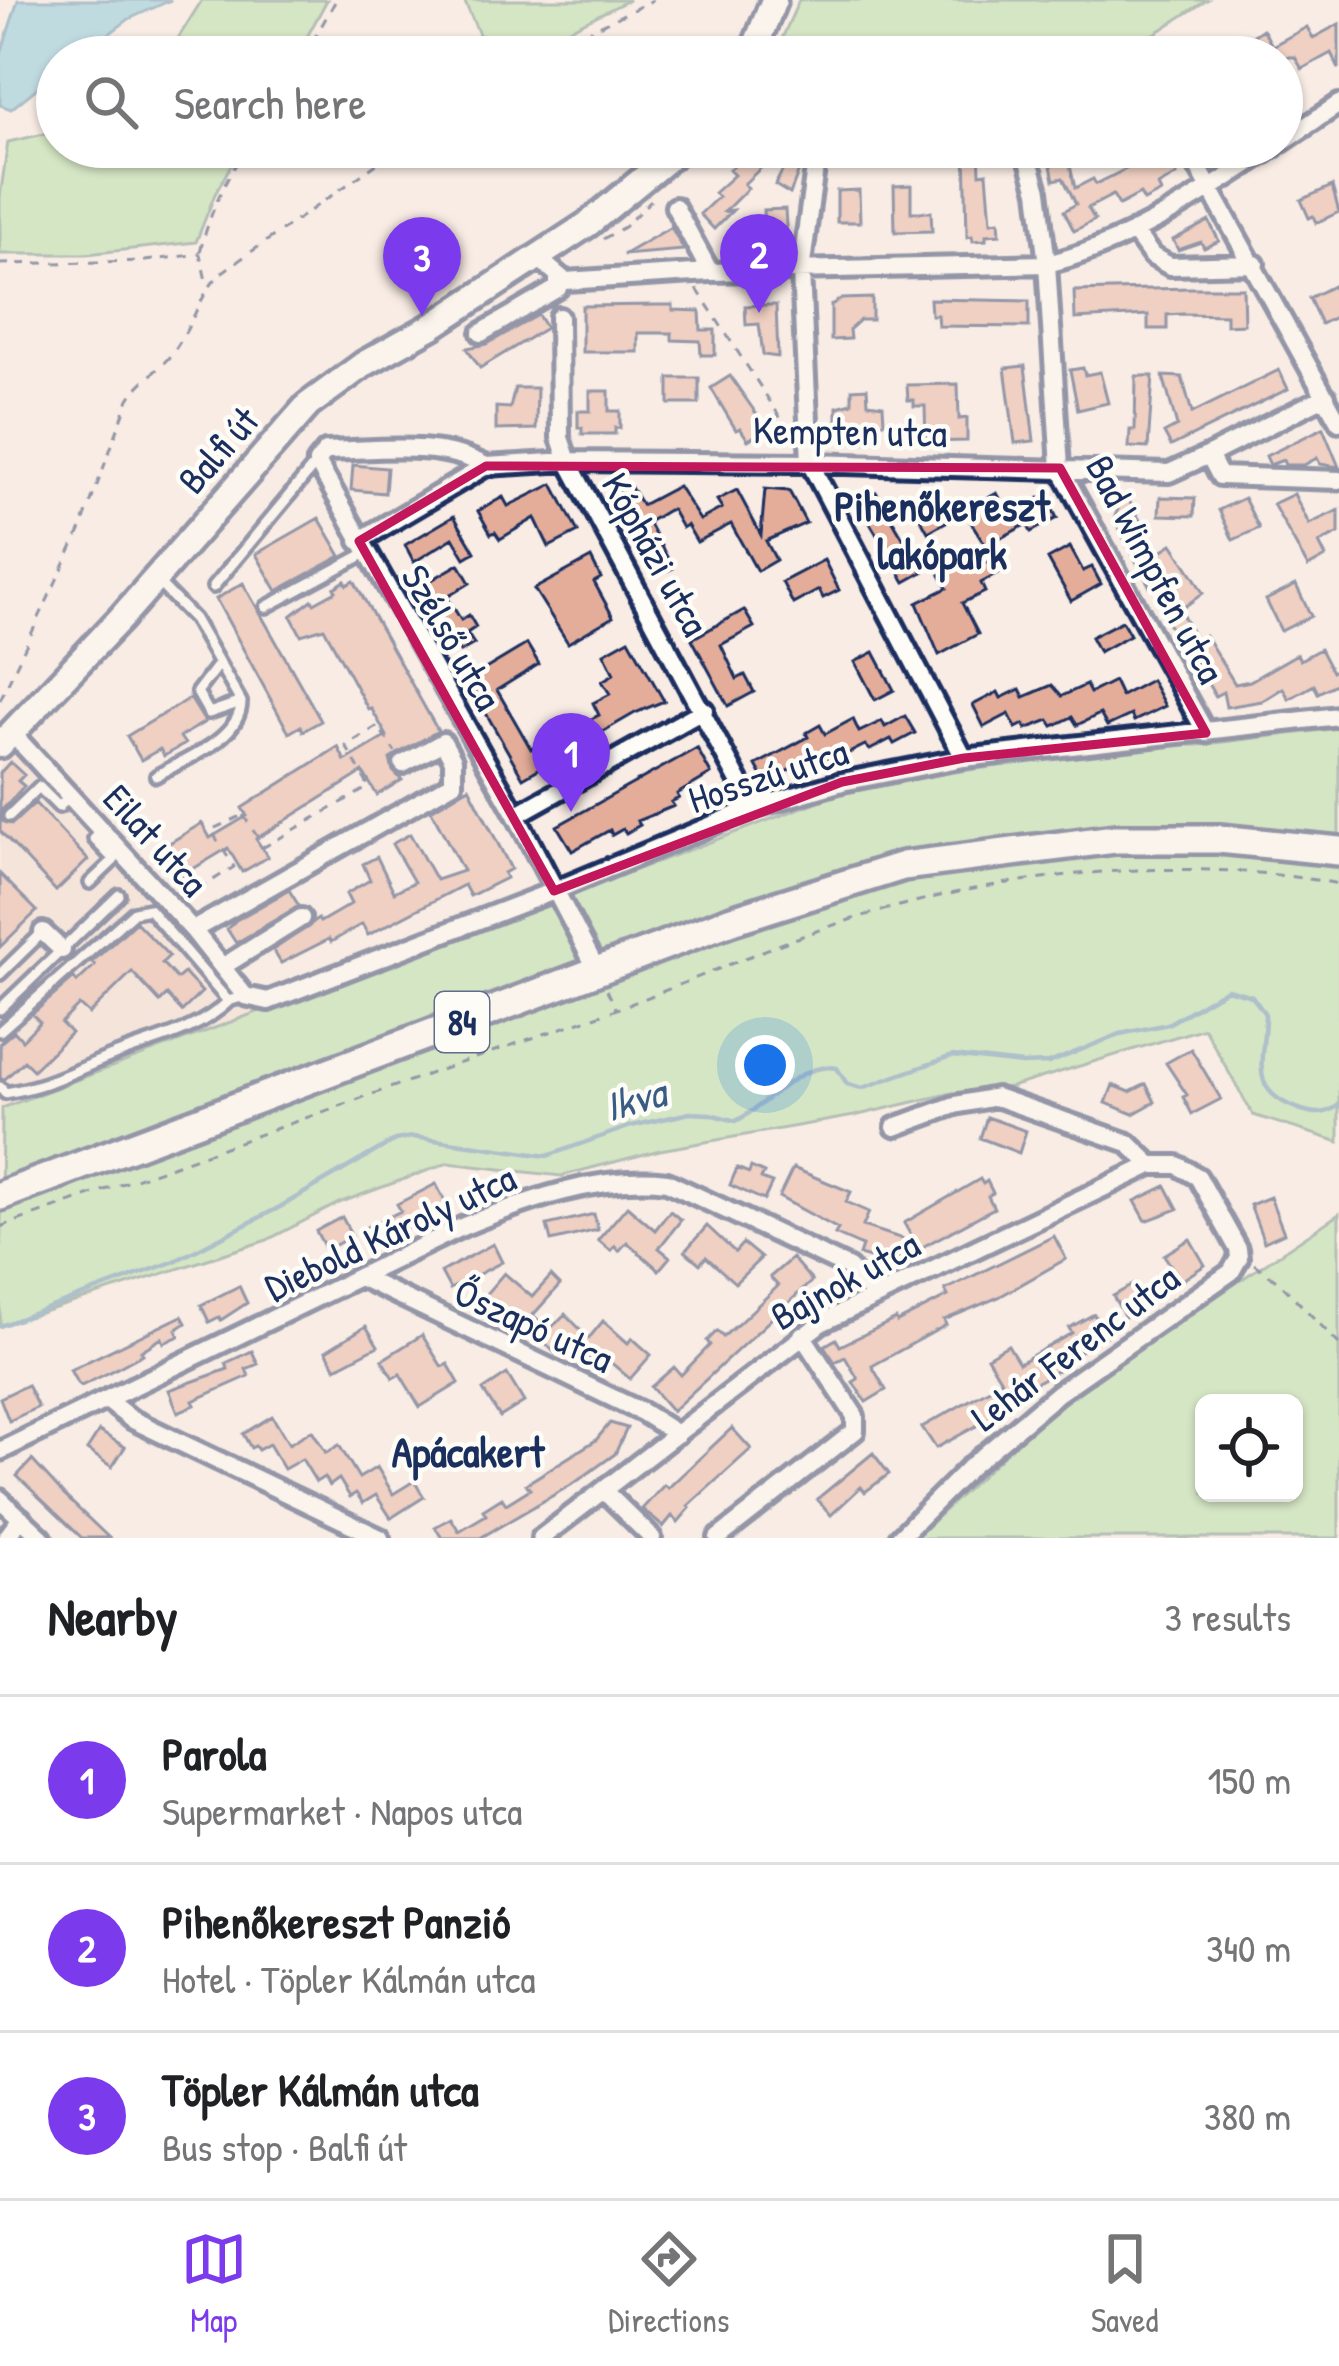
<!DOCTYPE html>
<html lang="en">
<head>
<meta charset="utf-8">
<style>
	body { margin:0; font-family:"Patrick Hand",sans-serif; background:#f6f6f6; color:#202124 }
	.controls { position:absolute; right:36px; bottom:36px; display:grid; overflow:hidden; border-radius:18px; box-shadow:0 3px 9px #0004 }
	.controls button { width:108px; height:108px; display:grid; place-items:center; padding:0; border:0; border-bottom:3px solid #e0e0e0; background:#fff; color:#202124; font:60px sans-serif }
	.you { position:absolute; left:765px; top:1065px; width:42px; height:42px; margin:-30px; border:9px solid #fff; border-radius:50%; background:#1a73e8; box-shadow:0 0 0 18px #1a73e833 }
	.badge { display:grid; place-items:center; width:78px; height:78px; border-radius:50%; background:#7c3aed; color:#fff; font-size:39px; font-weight:700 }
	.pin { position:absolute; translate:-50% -99px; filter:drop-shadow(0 3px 6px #0008) }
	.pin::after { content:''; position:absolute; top:63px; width:42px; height:36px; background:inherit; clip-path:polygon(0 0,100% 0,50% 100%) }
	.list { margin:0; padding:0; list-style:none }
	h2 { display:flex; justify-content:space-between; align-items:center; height:156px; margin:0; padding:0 48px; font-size:51px }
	h2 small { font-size:39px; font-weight:400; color:#757577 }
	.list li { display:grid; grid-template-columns:78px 1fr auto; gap:36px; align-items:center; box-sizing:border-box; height:168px; padding:0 48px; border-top:3px solid #e0e0e0 }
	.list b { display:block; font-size:45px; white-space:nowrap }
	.list p { margin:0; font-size:39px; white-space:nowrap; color:#757577 }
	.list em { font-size:39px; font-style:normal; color:#757577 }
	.icon { flex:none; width:66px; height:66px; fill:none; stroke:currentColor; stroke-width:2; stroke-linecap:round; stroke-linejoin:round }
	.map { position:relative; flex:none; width:1339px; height:1538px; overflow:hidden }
	.search { position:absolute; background:#fff; box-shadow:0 3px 9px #0004; left:36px; right:36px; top:36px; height:132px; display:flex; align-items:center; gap:30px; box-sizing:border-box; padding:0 42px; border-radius:66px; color:#757577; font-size:45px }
	.sheet { height:660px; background:#fff }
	nav { display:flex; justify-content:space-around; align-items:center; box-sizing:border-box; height:168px; border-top:3px solid #e0e0e0; background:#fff; font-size:33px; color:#757577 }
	nav a { display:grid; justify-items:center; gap:6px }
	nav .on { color:#7c3aed }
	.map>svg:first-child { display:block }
</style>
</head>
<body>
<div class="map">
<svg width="1339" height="1538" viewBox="0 0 1339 1538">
	<rect width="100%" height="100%" fill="#f8ece4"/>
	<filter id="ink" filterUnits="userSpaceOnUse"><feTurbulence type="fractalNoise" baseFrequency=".00833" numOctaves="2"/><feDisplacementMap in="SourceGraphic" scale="24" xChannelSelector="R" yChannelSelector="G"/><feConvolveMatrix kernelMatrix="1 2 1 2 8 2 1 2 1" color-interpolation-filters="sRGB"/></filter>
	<g filter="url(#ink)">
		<!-- built -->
		<path fill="#f2d9ce" d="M39,745L262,1013L0,1109V766L12,755Z"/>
		<!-- green -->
		<path fill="#abdd9e" stroke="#63867e" stroke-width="3" fill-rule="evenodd" d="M202,0H327L296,57H159L177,40Z
			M464,0H629L512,57H489Z
			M799,0H1207L1119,57H774Z
			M57,131V147H241L215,194L196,242L87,254H0V197L8,142Z
			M1339,728V1142L1253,1115L1204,1028L1011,1087L952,1093L854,1116L660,1150L561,1176L448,1163L339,1203L267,1240L0,1326L2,1108L835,795L940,774L1152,745H1198Z
			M1339,1214V1538H915L1062,1400ZM1204,1403H1294V1493H1204Z"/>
		<!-- water -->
		<path fill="#7bc5dc" stroke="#5589aa" stroke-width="3" d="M18,0H171L129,19L78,57H57V72L11,109L0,105V57Z"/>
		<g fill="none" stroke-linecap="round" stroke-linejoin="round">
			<!-- stream -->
			<path stroke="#5589aa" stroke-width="4.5" d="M0,1326L175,1261L280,1207L395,1140L413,1137L547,1156L631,1126L690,1113L710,1114L736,1121C767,1106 799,1061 837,1068L847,1084L862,1088L952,1056L1022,1064L1049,1063L1120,1034L1168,1024L1227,989L1252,996L1265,1014C1265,1061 1245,1092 1302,1110C1317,1115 1327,1114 1339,1105"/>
		</g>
		<!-- building -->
		<path fill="#e4ad9a" stroke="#1b2f5e" stroke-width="3" d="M1339,24V69L1331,53L1302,69L1295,57H1221L1263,29L1272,46L1307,27L1313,38Z
			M965,147H979L980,174L987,173L991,222L999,221L1000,234L986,235V240L973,241L972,236L967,237Z
			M1047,147H1066L1075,188L1093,179L1096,184L1164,150L1177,175L1158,186L1161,192L1144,201L1140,194L1119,205L1113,195L1088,208L1095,220L1074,231L1064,211L1076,204L1063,178L1054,180Z
			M751,149L765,164L744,184L748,188L725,211L733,210L714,229L700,214L718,197L714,193L734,175L729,170Z
			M790,156L802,163L790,194L775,185Z
			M911,185V212H931L932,231L895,232L894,186Z
			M1332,186L1339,212L1316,223L1313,216L1309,218L1301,200Z
			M859,190L860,222H837V191Z
			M785,209L787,241L765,242L763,210Z
			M1209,221L1219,241L1204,248L1201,242L1178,250L1173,240Z
			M671,227L684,250L623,255Z
			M1333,286L1339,298V315L1321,324L1309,298Z
			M1190,288H1243L1244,324L1226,325V315L1182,314L1167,315V329H1148V315L1075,319L1074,291Z
			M872,298V320H860L849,330L850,339L831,340V305L841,299Z
			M930,299L1029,301V327L938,326L937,315H931Z
			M658,305H673V310L700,311L701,330H715V355H701L700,341L672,340V333H638V352H582V306Z
			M765,305H776L778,357L763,355L759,324L746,325L745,306Z
			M538,315L546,328L480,368L467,348L487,344Z
			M1025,366L1034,441L1015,443L1005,368Z
			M1083,368L1085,375L1100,372L1108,403L1078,410L1070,370Z
			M1279,370L1288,389L1171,446L1164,433L1177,426L1163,376L1182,377L1192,413Z
			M730,376L767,429L748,440L740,428L736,430L711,388Z
			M1136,376H1153L1148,448L1129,447L1130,430H1135Z
			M669,378H699V404H669Z
			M958,384L959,419L967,418V441L926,442L925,406H914V400H908L907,385Z
			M515,388H537L536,429L496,430V407L510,408Z
			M867,388L868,403L883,405L884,422L869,425L870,442H853V425L837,423V407L852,403V389Z
			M590,391H609V411H620V428H615V434H582V428H578V411H590Z
			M1323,428L1339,467L1320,464L1317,458L1304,465H1285L1283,460L1270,465L1266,456Z
			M353,465L387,468L385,493L351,490Z
			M553,484L578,532L549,547L535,518L500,539L495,532L491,534L478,511L503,497L508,506Z
			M630,486L642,505L678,486L700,520L722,508L717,500L737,490L761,535L765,489L789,491L806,523L766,541L776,560L757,571L731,524L697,542L687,525L682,528L672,510H668L648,522L673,568L662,573L659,568L653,571L630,523L627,525L615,504L623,500L619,492Z
			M938,491L953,518L928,532L913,505Z
			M876,492L923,572L905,582L858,503Z
			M997,493L1009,515L1045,495L1057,518L1031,532L1027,524L986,546L964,511Z
			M1294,494L1309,524L1339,510V533L1319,543L1326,557L1308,567L1273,504Z
			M1127,497L1158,553L1172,544L1194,577L1203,593L1180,610L1196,641L1205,635L1235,684L1250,681L1297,654L1300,660L1320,649L1332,672L1339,668V682L1318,693L1314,685L1289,699L1283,688L1262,701L1226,707L1223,692L1215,696L1177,629L1173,632L1163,614L1169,610L1154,584L1150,587L1122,535L1115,516L1118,509L1115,503Z
			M1160,497L1195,498L1194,516L1159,515Z
			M1244,498L1259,528L1233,540L1219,510Z
			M454,516L475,552L465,558L453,538L414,562L405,545Z
			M319,518L341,556L277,591L256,554Z
			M1070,547L1083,571L1092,567L1101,584L1071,601L1048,559Z
			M998,557L1005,570L981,583L985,592L962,603L978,634L939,655L917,603L947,588L940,575L967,562L971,571Z
			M591,558L601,578L594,582L613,617L568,643L534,589Z
			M824,560L839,590L823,598L819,590L793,604L782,582Z
			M459,564L470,583L447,597L461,620L469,615L476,627L467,633L474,644L460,652L457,647L451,651L440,633L444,631L418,588Z
			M345,581L347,585L354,581L438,731L390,759L393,771L402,780L377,795L363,772L256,839L268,857L242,872L228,848L176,879L158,850L202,823L210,838L247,816L242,808L338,747L345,761L387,736L371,708L368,709L324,628L301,635L291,616L312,600L314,603L336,591L334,588Z
			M243,583L321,721L303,731L301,726L289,733L216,599Z
			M1296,585L1311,616L1281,631L1266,600Z
			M744,610L754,627L721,645L737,679L745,675L754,692L728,706L692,639Z
			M1122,621L1130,635L1099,652L1091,637Z
			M629,639L664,701L635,713L523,778L467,680L527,644L539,664L497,690L531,749L599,715L593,703L610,694L602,681L614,674L604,653Z
			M874,652L894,690L875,700L855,662Z
			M1151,680L1165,706L1134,721L1131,715L1107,726L1100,714L1077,725L1072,717L1053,726L1049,720L1026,729L1024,724L1016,728L1009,714L984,727L973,705L998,692L1001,698L1020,689L1024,697L1052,685L1062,696L1086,685L1090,693L1114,681L1121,696Z
			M190,698L205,722L180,737L185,744L164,756L160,749L141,760L127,736Z
			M905,716L915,733L894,744L891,739L870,750L865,745L843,756L839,751L816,763L812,757L766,783L756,765L808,737L806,733L820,725L825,734L853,719L859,732L882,721L885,727Z
			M697,748L711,774L677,794L679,798L671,802L674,806L637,821L640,825L626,833L623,829L612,835L610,830L572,851L557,826Z
			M10,762L24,775L18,781L24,786L2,810V821L12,824L35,803L88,860L56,891L0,831V773Z
			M469,787L511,869L504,873L506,878L470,896L464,885L368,935L362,924L331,942L329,939L281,963L273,950L318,919L320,922L351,904L346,894L370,880L363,864L377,857L394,892L414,882L392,844L410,834L436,880L463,871L431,810Z
			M0,874L37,911L0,947Z
			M289,890L299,906L236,943L227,929L236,920Z
			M136,922L169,956L162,963L177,979L184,973L202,992L182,1011L167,995L160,1002L132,972L89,1014L79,1005L61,1023L71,1033L33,1070L24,1061L5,1079L0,1078V1043L14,1031L22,1040L40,1022L32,1014L74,978L77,982L95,965L92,962Z
			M1191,1049L1221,1099L1192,1114L1183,1097L1187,1095L1166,1063Z
			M1146,1084L1155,1102L1133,1114L1106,1103L1113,1085L1130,1092Z
			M987,1117L1026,1131L1019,1153L980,1138Z
			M751,1167L764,1173L761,1179L772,1183L764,1200L730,1185L737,1168L749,1173Z
			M793,1168L851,1192L846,1202L869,1212L863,1226L915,1243L904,1223L980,1179L983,1184L987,1181L993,1193L988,1196L994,1208L891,1264L859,1255L862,1246L835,1234L838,1229L779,1197Z
			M436,1184L449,1209L368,1247L360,1230L401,1211L397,1204Z
			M1166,1186L1178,1209L1146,1221L1135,1201Z
			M1270,1197L1284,1233L1264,1242L1250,1205Z
			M627,1206L655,1230L670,1211L681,1220L659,1248L670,1257L659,1270L627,1242L619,1251L615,1246L611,1251L598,1240Z
			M594,1214L598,1230L551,1241L547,1225Z
			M342,1217L352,1236L326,1250L316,1231Z
			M707,1226L735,1252L743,1243L761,1258L735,1283L706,1257L700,1264L685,1251Z
			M1054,1236L1066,1259L999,1297L944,1320L946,1325L872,1366L886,1390L866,1402L853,1382L858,1379L845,1357L835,1362L824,1346L836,1339L840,1346L896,1319L897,1322L948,1296L945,1290Z
			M1190,1239L1205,1265L1181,1281L1164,1255Z
			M493,1244L502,1262L450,1289L441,1272Z
			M792,1258L812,1281L672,1411L651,1387L674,1367L681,1375L710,1345L707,1341L717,1331L723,1337L738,1324L778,1286L770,1277Z
			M504,1273L532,1297L551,1276L560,1285L533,1315L549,1330L565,1314L589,1338L603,1321L628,1343L632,1338L651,1355L630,1379L601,1354L593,1363L568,1342L556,1354L526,1323L515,1335L505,1325L513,1317L496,1301L482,1318L472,1310Z
			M1136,1283L1148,1303L1125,1317L1113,1296Z
			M239,1286L247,1303L221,1320L219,1317L209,1322L201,1305Z
			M1094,1314L1106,1336L1065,1360L1067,1365L1030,1386L1033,1391L999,1410L1000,1413L936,1448L922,1427L1002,1382L987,1357L1008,1345L1019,1363L1072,1333L1069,1328Z
			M182,1316L186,1323L176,1330L179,1336L164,1343L162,1338L141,1351L143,1354L110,1372L81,1386L77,1383L70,1370Z
			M366,1326L378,1346L336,1368L326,1351Z
			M422,1335L442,1367L448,1364L459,1383L420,1407L400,1374L393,1378L382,1360Z
			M252,1351L258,1364L246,1369L249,1376L193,1401L195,1405L178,1412L169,1390L228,1369L226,1363Z
			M507,1374L524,1402L500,1417L483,1390Z
			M27,1385L38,1407L9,1421L0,1398Z
			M272,1416L289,1444L312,1430L326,1453L339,1445L359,1478L377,1467L393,1494L414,1481L424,1497L391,1518L376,1495L363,1503L356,1493L350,1497L339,1479L329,1486L324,1477L316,1482L302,1459L284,1469L269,1444L258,1450L255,1446L251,1448L243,1434Z
			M610,1423L627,1428L615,1454L576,1482L480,1538H442L435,1527L451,1518L459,1531L486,1515L483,1510L502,1498L506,1504L530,1489L526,1484L596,1440Z
			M732,1428L751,1449L688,1506L690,1508L678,1522L672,1516L663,1527L642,1509L664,1485L668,1488Z
			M99,1431L125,1447L112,1467L87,1450Z
			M873,1453L889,1474L865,1492L861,1487L831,1515L817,1499Z
			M32,1460L64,1495L109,1538H82L17,1476Z"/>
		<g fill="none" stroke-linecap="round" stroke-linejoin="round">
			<defs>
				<path id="lane" d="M155,579L194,619L241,702C241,739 183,760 156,776
					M213,587L317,462
					M266,607L366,553
					M219,663L197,692L209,713L241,702
					M9,816L39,787L59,807L70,795
					M90,883L114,860L94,839L103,831
					M0,974L43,932
					M0,1009L119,895
					M0,1031L134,912L149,909L228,1001L245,996
					M0,1087L5,1093C54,1085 75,1069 120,1053C160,1038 197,1031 229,1001"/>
				<path id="street" d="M1131,49L1136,57
					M1282,142L1339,104
					M1025,147L1038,191L1047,264L1060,468L1206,733
					M1187,147L1339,422
					M815,168L801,271L810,463L964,758
					M675,207L710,272
					M1134,231L1152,256L1170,266L1255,264
					M537,257L565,281L710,272L1047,264C1130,244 1203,193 1274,147
					M559,317L560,438L568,461L753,808
					M481,333L558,288V278
					M1209,455L1326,396
					M486,466C439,440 378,450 326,451L317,462L516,815L598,972
					M359,541L486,466L568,461L810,463L1169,473L1209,455L1220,476L1339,480
					M12,733L193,930L245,996L268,1001L554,891L753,808L842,782L964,758L1339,716
					M516,815L704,710
					M193,930L453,783V760L443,742L403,764
					M43,932L62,950
					M222,967L301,918
					M362,1278L642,1412L677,1434
					M108,1401L131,1419L380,1538
					M0,1451L464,1226C526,1201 599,1174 667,1182L849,1268L874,1295
					M605,1492L652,1538
					M0,1499L42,1538
					M6,1538L21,1518
					M541,1538L821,1323L1151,1165L1128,1143L996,1097L955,1105L895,1127
					M718,1538L855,1431V1416L802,1335
					M899,1538L969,1468L1058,1393L1231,1272L1239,1258L1238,1249L1198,1177L1177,1165H1151"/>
				<path id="secondary" d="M751,57L774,0
					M0,745L120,619L308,405L364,364L434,325L588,224L682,147"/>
				<path id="primary" d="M0,1196L732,920L903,866L1115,839H1219L1339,851"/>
			</defs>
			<!-- lane casing -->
			<use href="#lane" stroke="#1b2f5e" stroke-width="18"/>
			<!-- street casing -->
			<use href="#street" stroke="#1b2f5e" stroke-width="26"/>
			<!-- secondary casing -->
			<use href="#secondary" stroke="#1b2f5e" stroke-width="33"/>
			<!-- primary casing -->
			<use href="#primary" stroke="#1b2f5e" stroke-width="36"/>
			<!-- path -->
			<path stroke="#1b2f5e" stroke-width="3" stroke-dasharray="9 9" stroke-linecap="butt" d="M304,57L336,0
				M535,57L653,0
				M603,239L624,227L651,200
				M200,252C210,213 224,179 248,147
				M0,264L145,261L200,254L207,285
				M697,289L793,437
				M0,700L80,531L129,399C140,381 157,372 170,356C191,330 199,295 221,273L401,147
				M243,815L264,847L369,787L346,746L378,726L395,752
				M183,899L234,867L211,830L243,815L244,810
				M607,990L616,1008
				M0,1227C197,1158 393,1085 591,1018C683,987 770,943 863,916C1015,871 1183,855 1339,884
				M1254,1264L1278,1281L1339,1344"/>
			<!-- lane -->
			<use href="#lane" stroke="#fdfcf7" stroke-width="9"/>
			<!-- street -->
			<use href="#street" stroke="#fdfcf7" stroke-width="16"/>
			<!-- secondary -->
			<use href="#secondary" stroke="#fdfcf7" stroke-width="24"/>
			<!-- primary -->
			<use href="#primary" stroke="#fdfcf7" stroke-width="27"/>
		</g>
	</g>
	<!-- marked area -->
	<path d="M0 0H1339V1538H0ZM486,466L1060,468L1206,733L964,758L842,782L554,891L359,541Z" fill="#f8ece4" fill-opacity=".55" fill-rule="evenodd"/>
	<path fill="none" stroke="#c2185b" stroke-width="9" stroke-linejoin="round" d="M486,466L1060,468L1206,733L964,758L842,782L554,891L359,541Z"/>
	<g text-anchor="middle" stroke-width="9" stroke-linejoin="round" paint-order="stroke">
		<!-- shield labels -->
		<rect fill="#fdfcf7" stroke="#5f6c8c" stroke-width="3" x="435" y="992" width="54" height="60" rx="9"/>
		<g font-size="36" font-weight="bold" fill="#1b2f5e">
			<text x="462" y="1035">84</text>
		</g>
		<!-- street labels -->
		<g font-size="39" fill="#1b2f5e" stroke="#fdfcf7">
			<text transform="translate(850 431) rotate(1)" y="14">Kempten utca</text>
			<text transform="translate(218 450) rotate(-49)" y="14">Balfi út</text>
			<text transform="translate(656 554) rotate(61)" y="14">Kópházi utca</text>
			<text transform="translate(1156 569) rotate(62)" y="14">Bad Wimpfen utca</text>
			<text transform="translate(452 637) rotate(60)" y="14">Szélső utca</text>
			<text transform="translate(768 775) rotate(-18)" y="14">Hosszú utca</text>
			<text transform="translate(156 840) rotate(48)" y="14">Eilat utca</text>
			<text transform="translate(390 1232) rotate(-25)" y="14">Diebold Károly utca</text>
			<text transform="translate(845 1280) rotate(-29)" y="14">Bajnok utca</text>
			<text transform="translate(534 1325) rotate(25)" y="14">Őszapó utca</text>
			<text transform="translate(1075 1347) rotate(-37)" y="14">Lehár Ferenc utca</text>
		</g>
		<!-- neighbourhood labels -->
		<g font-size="42" font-weight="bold" fill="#1b2f5e" stroke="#fdfcf7">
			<text x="942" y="521">Pihenőkereszt<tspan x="942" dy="48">lakópark</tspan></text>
			<text x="468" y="1467">Apácakert</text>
		</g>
		<!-- water labels -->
		<g font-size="42" font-style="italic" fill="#385c84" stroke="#fdfcf7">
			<text transform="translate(635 1099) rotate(-16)" y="15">Ikva</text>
		</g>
	</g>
</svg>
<div class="controls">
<button><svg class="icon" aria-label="locate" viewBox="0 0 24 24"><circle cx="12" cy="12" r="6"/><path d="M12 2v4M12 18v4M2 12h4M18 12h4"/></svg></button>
</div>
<div class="you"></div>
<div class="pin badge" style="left:571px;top:812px">1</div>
<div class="pin badge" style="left:759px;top:313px">2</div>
<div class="pin badge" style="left:422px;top:316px">3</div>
<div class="search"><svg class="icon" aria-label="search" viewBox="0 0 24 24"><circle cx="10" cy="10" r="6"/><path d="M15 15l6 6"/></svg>Search here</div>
</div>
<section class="sheet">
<h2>Nearby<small>3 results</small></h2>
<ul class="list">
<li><span class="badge">1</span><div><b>Parola</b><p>Supermarket · Napos utca</p></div><em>150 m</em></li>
<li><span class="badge">2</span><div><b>Pihenőkereszt Panzió</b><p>Hotel · Töpler Kálmán utca</p></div><em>340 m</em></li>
<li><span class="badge">3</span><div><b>Töpler Kálmán utca</b><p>Bus stop · Balfi út</p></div><em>380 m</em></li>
</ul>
</section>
<nav>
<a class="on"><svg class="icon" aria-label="map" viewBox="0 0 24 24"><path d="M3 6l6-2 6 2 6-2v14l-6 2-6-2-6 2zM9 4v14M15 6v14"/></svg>Map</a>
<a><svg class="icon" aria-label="directions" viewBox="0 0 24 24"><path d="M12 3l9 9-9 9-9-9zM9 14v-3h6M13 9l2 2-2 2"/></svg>Directions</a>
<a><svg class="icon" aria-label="saved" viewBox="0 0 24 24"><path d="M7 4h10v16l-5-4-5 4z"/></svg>Saved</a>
</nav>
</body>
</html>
